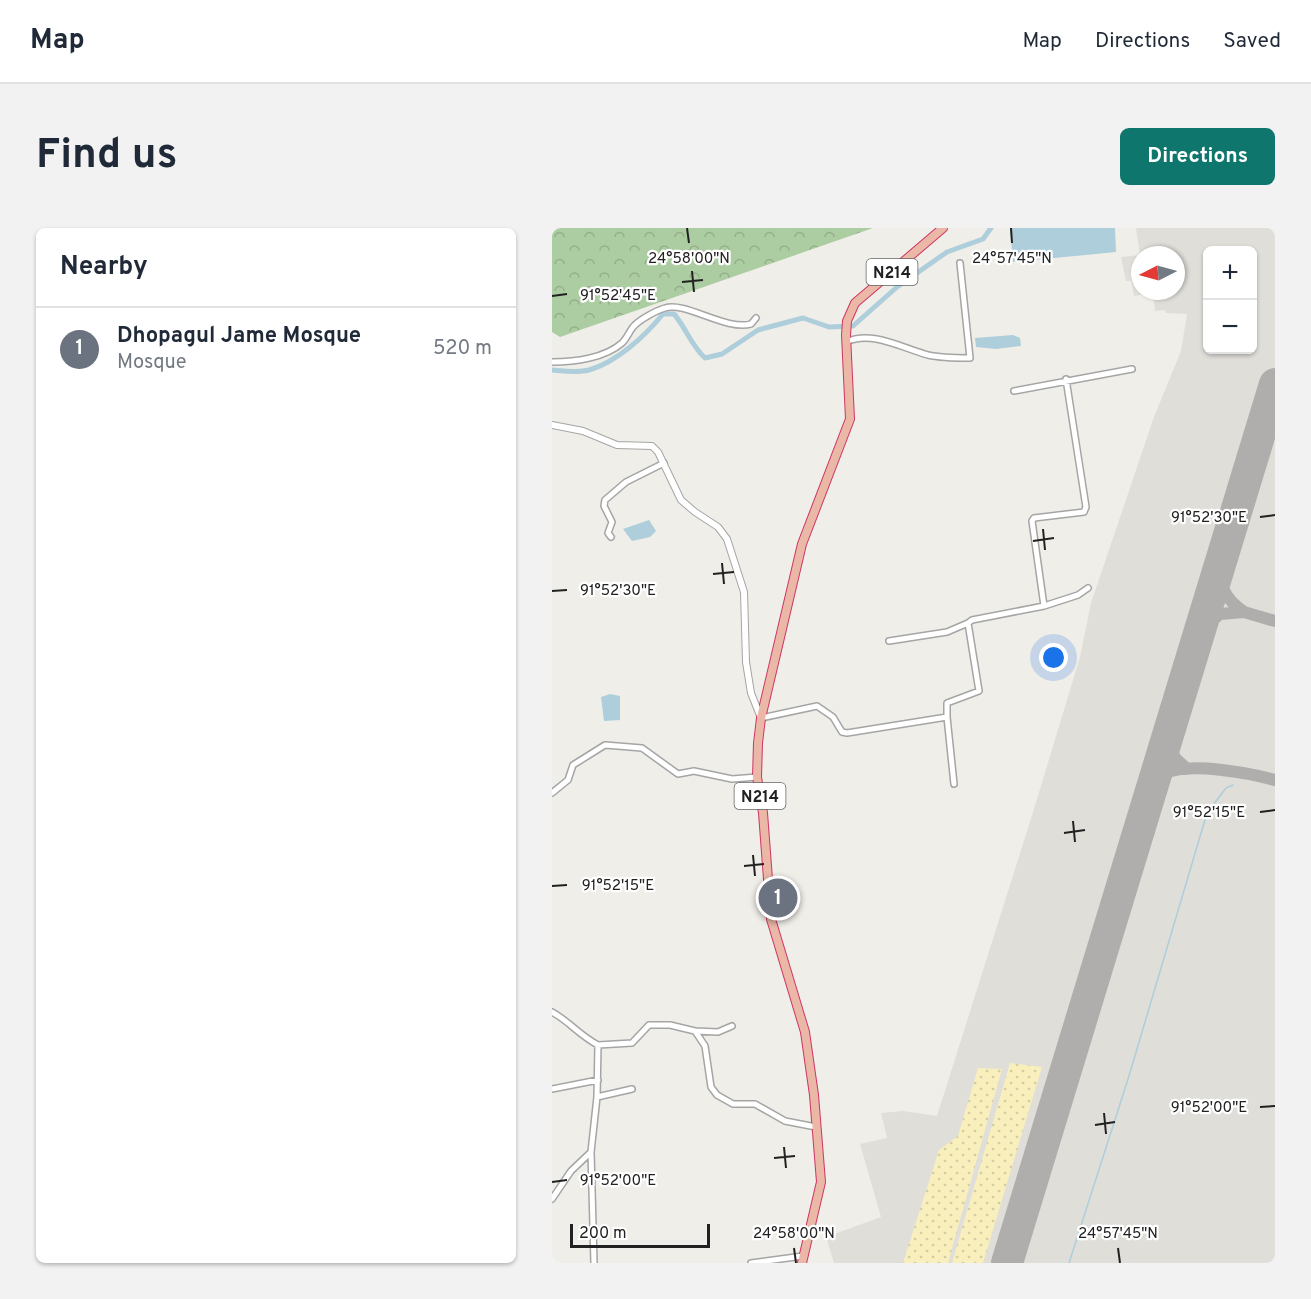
<!DOCTYPE html>
<html lang="en">
<head>
<meta charset="utf-8">
<style>
	body { margin:0; font-family:Overpass,sans-serif; background:#f2f2f3; color:#1f2937 }
	.controls { position:absolute; right:18px; top:18px; display:grid; overflow:hidden; border-radius:9px; box-shadow:0 2px 4px #0004 }
	.controls button { width:54px; height:54px; display:grid; place-items:center; padding:0; border:0; border-bottom:2px solid #e0e1e3; background:#fff; color:#1f2937; font:30px sans-serif }
	.compass { position:absolute; left:579px; top:18px; width:54px; height:54px; border-radius:50%; background:#fff; box-shadow:0 2px 4px #0004; rotate:264deg }
	.scale { position:absolute; left:18px; bottom:15px; width:140px; box-sizing:border-box; padding-left:6px; border:3px solid #212121; border-top:0; font-size:16px; line-height:21px; white-space:nowrap; color:#212121; -webkit-text-stroke:4px #fff; paint-order:stroke }
	.you { position:absolute; left:502px; top:430px; width:21px; height:21px; margin:-15px; border:4px solid #fff; border-radius:50%; background:#1a73e8; box-shadow:0 0 0 9px #1a73e833 }
	.badge { display:grid; place-items:center; width:39px; height:39px; border-radius:50%; background:#0f766e; color:#fff; font-size:20px; font-weight:700 }
	.pin { position:absolute; translate:-50% -50%; border:3px solid #fff; box-shadow:0 2px 6px #0006 }
	.list { margin:0; padding:0; list-style:none }
	h2 { display:flex; justify-content:space-between; align-items:center; height:78px; margin:0; padding:0 24px; font-size:26px }
	h2 small { font-size:20px; font-weight:400; color:#747a83 }
	.list li { display:grid; grid-template-columns:39px 1fr auto; gap:18px; align-items:center; box-sizing:border-box; height:84px; padding:0 24px; border-top:2px solid #e0e1e3 }
	.list b { display:block; font-size:22px; white-space:nowrap }
	.list p { margin:0; font-size:20px; white-space:nowrap; color:#747a83 }
	.list em { font-size:20px; font-style:normal; color:#747a83 }
	.map { position:relative; flex:none; width:723px; height:1035px; overflow:hidden; border-radius:9px }
	header { display:flex; align-items:center; gap:36px; box-sizing:border-box; height:84px; padding:0 30px; background:#fff; border-bottom:2px solid #e0e1e3 }
	header strong { font-size:28px }
	nav { display:flex; gap:33px; margin-inline-start:auto; font-size:21px }
	.intro { display:flex; align-items:center; justify-content:space-between; box-sizing:border-box; height:144px; padding:0 36px }
	h1 { margin:0; font-size:42px }
	.button { padding:15px 27px; border-radius:9px; background:#0f766e; color:#fff; font-size:21px; font-weight:700 }
	main { display:flex; gap:36px; padding:0 36px }
	aside { flex:1; background:#fff; border-radius:9px; box-shadow:0 2px 4px #0004 }
	.map>svg:first-child { display:block }
</style>
</head>
<body>
<header>
<strong>Map</strong>
<nav><a>Map</a><a>Directions</a><a>Saved</a></nav>
</header>
<div class="intro"><h1>Find us</h1><a class="button">Directions</a></div>
<main>
<aside>
<h2>Nearby<small></small></h2>
<ul class="list">
<li><span class="badge" style="background:#6b7280">1</span><div><b>Dhopagul Jame Mosque</b><p>Mosque</p></div><em>520 m</em></li>
</ul>
</aside>
<div class="map">
<svg width="723" height="1035" viewBox="0 0 723 1035">
	<defs>
		<pattern id="forest-crowns" width="20" height="18" patternUnits="userSpaceOnUse" patternTransform="scale(1.5)"><rect width="20" height="18" fill="#accca1"/><path d="M2 6a3 3 0 1 1 6 0M12 15a3 3 0 1 1 6 0" fill="none" stroke="#94af8a"/></pattern>
		<pattern id="sand-dots" width="8" height="8" patternUnits="userSpaceOnUse" patternTransform="scale(1.5)"><rect width="8" height="8" fill="#f9efbd"/><path d="M2 2h.1M6 6h.1" fill="none" stroke="#d5cda2" stroke-width="1.8" stroke-linecap="round"/></pattern>
	</defs>
	<rect width="100%" height="100%" fill="#f0eee8"/>
	<!-- airport -->
	<path fill="#dfded9" fill-rule="evenodd" d="M584,0H723V1035H282L274,1009L329,989L308,916L335,910L329,885L351,883L385,888L482,581L528,429L539,375L602,189L629,123L635,86L614,85L613,82L603,83L601,65L582,68L579,53H574L569,29L588,27ZM656,22H700V122H656ZM588,27H624V63H588Z"/>
	<!-- forest -->
	<path fill="url(#forest-crowns)" d="M0,0H321L8,109L0,104Z"/>
	<!-- sand -->
	<path fill="url(#sand-dots)" d="M458,835L490,839L431,1035H400Z
		M426,840L450,841L396,1035H351L387,922L406,908Z"/>
	<!-- water -->
	<path fill="#adceda" d="M458,0H563L564,24L461,34Z
		M461,107L468,110L469,118L444,121L424,119L423,110Z
		M97,292L104,303L98,309L80,313L71,301Z
		M58,466L68,468V492L52,493L49,469Z"/>
	<g fill="none" stroke-linecap="round" stroke-linejoin="round">
		<!-- stream -->
		<path stroke="#adceda" stroke-width="1.5" d="M517,1035L577,848L655,585L674,560L681,557"/>
		<!-- canal -->
		<path stroke="#adceda" stroke-width="5" d="M0,142C12,143 25,145 37,142C65,134 93,108 111,86H122C134,100 139,117 153,130L170,126L206,102L251,90L277,99L301,98L345,59L395,24L431,11L439,0"/>
		<!-- taxiway -->
		<path stroke="#b0aeac" stroke-width="12" d="M692,384L723,393
			M648,402L668,386L692,384C673,371 666,357 669,335
			M615,509L623,530L635,541
			M601,557C605,552 608,547 614,545C639,534 697,545 723,552"/>
		<!-- runway -->
		<path stroke="#b0aeac" stroke-width="32" d="M455,1035L723,156"/>
		<defs>
			<path id="minor" d="M294,114C320,102 350,120 376,127C389,130 404,130 418,130L408,35
				M0,134C23,134 53,130 70,115C75,110 77,104 81,99C87,92 103,83 113,80C133,73 174,103 199,96L204,90
				M462,163L580,141
				M59,309L56,305L60,294L52,278L53,272L74,254L112,235
				M492,378L526,367L536,360
				M337,413L395,404L416,395
				M395,489L402,556
				M209,490L265,478L281,489L290,504L295,505L395,489V475L427,463L416,395L420,392L492,378L480,293L482,290L532,284L534,279L514,151
				M0,565L16,552L21,537L53,517L90,520L126,546L142,543L180,551L205,549
				M0,784C18,794 27,807 46,817L45,869L39,924L19,943L0,971
				M143,803L166,804L180,798
				M46,817L80,815L97,797H118L143,803L153,818L159,859L165,867L181,876H203L233,893L264,899
				M0,861L46,852
				M45,869L80,861
				M39,924L42,1035
				M199,1035L251,1028"/>
			<path id="tertiary" d="M0,197L31,203L65,217L100,218L106,224L129,272L143,284L166,299L175,311L192,364L194,434L199,465L209,490"/>
			<path id="trunk" d="M250,1035L269,954L262,867L253,804L219,691L211,585L205,549L206,515L209,490L250,316L298,191L294,107L295,93L303,75L391,0"/>
		</defs>
		<!-- minor casing -->
		<use href="#minor" stroke="#a5a5a5" stroke-width="8"/>
		<!-- tertiary casing -->
		<use href="#tertiary" stroke="#a5a5a5" stroke-width="8"/>
		<!-- trunk casing -->
		<use href="#trunk" stroke="#ce3664" stroke-width="10"/>
		<!-- minor -->
		<use href="#minor" stroke="#fff" stroke-width="5"/>
		<!-- tertiary -->
		<use href="#tertiary" stroke="#fff" stroke-width="6"/>
		<!-- trunk -->
		<use href="#trunk" stroke="#ebb7a6" stroke-width="8"/>
	</g>
	<!-- ticks -->
	<path fill="none" stroke="#212121" stroke-width="2" d="M135,0L137,15M459,0L460,15M140,43L142,64M130,54L151,52M0,68L15,66M708,289L723,287M491,301L493,322M481,313L502,310M170,335L172,356M161,346L182,344M0,363L15,362M708,584L723,582M521,593L523,614M512,605L533,602M201,627L203,648M192,638L212,636M0,658L15,657M708,879L723,878M552,885L554,906M543,897L563,894M232,919L234,940M222,930L243,928M0,954L15,952M242,1020L244,1035M566,1020L568,1035"/>
	<g text-anchor="middle" stroke-width="4.5" stroke-linejoin="round" paint-order="stroke">
		<!-- shield labels -->
		<g fill="#fff" stroke="#646464" stroke-width="1.5">
			<rect x="314.5" y="31" width="51" height="26" rx="4.5"/>
			<rect x="182.5" y="555" width="51" height="26" rx="4.5"/>
		</g>
		<g font-size="16" font-weight="bold" fill="#212121">
			<text x="340" y="50">N214</text>
			<text x="208" y="574">N214</text>
		</g>
	</g>
	<g font-size="15" text-anchor="middle" fill="#212121" stroke="#fff" stroke-width="4.5" stroke-linejoin="round" paint-order="stroke">
		<text x="137" y="35">24°58'00"N</text>
		<text x="460" y="35">24°57'45"N</text>
		<text x="66" y="72">91°52'45"E</text>
		<text x="657" y="294">91°52'30"E</text>
		<text x="66" y="367">91°52'30"E</text>
		<text x="657" y="589">91°52'15"E</text>
		<text x="66" y="662">91°52'15"E</text>
		<text x="657" y="884">91°52'00"E</text>
		<text x="66" y="957">91°52'00"E</text>
		<text x="242" y="1010">24°58'00"N</text>
		<text x="566" y="1010">24°57'45"N</text>
	</g>
</svg>
<div class="controls">
<button>+</button>
<button>−</button>
</div>
<svg class="compass" viewBox="-18 -18 36 36"><path d="M0-13l5 13h-10z" fill="#e53935"/><path d="M0 13l5-13h-10z" fill="#747a83"/></svg>
<div class="scale">200 m</div>
<div class="you"></div>
<div class="pin badge" style="left:226px;top:670px;background:#6b7280">1</div>
</div>
</main>
</body>
</html>
